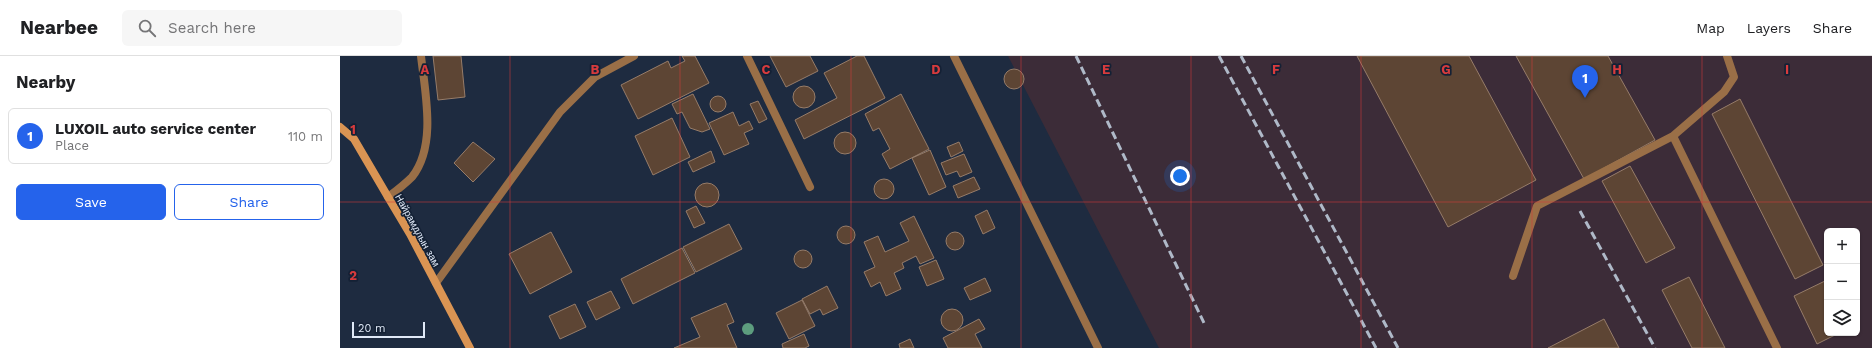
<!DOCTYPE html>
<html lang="en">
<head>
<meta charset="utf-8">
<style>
	body { margin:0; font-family:"Work Sans",sans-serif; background:#f6f6f6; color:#202124 }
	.controls { position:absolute; right:12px; bottom:12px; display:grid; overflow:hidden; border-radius:6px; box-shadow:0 1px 3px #0004 }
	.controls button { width:36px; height:36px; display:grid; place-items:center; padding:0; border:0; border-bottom:1px solid #e0e0e0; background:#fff; color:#202124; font:20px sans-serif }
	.scale { position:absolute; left:12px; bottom:10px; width:73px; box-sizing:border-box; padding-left:4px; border:2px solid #e0e9f7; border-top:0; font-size:11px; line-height:14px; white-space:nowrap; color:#e0e9f7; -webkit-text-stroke:3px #142135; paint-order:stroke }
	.you { position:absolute; left:840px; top:120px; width:14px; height:14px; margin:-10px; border:3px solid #fff; border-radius:50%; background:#1a73e8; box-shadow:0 0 0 6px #1a73e833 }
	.badge { display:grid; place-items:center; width:26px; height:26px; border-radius:50%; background:#2563eb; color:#fff; font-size:13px; font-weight:700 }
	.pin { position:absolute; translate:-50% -33px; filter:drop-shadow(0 1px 2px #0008) }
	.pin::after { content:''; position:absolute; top:21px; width:14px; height:12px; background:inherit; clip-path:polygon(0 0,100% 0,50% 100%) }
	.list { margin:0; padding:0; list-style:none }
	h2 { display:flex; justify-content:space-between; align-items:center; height:52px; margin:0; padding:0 16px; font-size:17px }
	h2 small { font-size:13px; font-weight:400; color:#757577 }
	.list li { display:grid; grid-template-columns:26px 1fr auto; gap:12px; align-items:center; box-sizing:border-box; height:56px; margin:0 8px 8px; padding:0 8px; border:1px solid #e0e0e0; border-radius:6px }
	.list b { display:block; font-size:15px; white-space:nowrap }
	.list p { margin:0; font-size:13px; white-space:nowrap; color:#757577 }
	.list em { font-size:13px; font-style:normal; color:#757577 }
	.actions { display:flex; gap:8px; padding:12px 16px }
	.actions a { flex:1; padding:9px 0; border:1px solid #2563eb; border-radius:6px; text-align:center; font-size:14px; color:#2563eb }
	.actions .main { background:#2563eb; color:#fff }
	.icon { flex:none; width:22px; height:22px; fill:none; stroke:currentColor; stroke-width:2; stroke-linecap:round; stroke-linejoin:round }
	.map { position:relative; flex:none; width:1532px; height:292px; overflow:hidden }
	header { display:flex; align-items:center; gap:24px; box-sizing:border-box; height:56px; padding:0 20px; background:#fff; border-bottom:1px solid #e0e0e0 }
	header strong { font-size:19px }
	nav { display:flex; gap:22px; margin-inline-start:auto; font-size:14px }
	.search { width:280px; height:36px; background:#f6f6f6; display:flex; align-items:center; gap:10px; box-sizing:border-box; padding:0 14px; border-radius:6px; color:#757577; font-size:15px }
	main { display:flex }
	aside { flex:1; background:#fff }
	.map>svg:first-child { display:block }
</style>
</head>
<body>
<header>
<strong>Nearbee</strong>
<div class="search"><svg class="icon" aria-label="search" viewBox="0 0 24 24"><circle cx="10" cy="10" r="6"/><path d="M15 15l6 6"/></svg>Search here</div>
<nav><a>Map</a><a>Layers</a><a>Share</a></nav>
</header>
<main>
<aside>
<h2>Nearby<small></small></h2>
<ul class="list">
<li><span class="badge">1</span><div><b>LUXOIL auto service center</b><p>Place</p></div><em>110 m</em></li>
</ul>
<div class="actions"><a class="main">Save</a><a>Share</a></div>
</aside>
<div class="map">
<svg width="1532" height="292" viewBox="0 0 1532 292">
	<rect width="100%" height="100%" fill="#1e2b40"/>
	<!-- industrial -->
	<path fill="#3c2c38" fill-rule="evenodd" d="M668,0H1532V292H819ZM1487,175H1517V277H1487Z"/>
	<!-- building -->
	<path fill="#5d4534" stroke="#967c69" d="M93,0H121L125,41L98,44Z
		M342,0H355L369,27L298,63L281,29L328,5L331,12L345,5Z
		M430,0H470L478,15L446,31Z
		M517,0H524L545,42L464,83L455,64L497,42L484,17Z
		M1017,0H1129L1196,124L1108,171Z
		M1176,0H1268L1315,84L1244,123Z
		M664 23a10 10 0 1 1 20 0a10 10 0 1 1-20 0Z
		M453 41a11 11 0 1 1 22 0a11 11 0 1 1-22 0Z
		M353,38L370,73L362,76L350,72L342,56L337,58L332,48Z
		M561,38L589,93L550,113L542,98L550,93L539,72L533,75L525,58Z
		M370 48a8 8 0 1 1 16 0a8 8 0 1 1-16 0Z
		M1400,43L1483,209L1455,223L1372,58Z
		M418,45L427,63L419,67L410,48Z
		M393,56L399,70L409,65L413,73L404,77L409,88L384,99L369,67Z
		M332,62L350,101L313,119L295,80Z
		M494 87a11 11 0 1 1 22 0a11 11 0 1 1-22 0Z
		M133,86L155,103L133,126L114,107Z
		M619,86L623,95L611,101L607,91Z
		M590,94L606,131L589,139L572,102Z
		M371,95L375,106L353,116L348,106Z
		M624,98L632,116L620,121L617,115L606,119L601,107Z
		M1290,110L1335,192L1306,207L1262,125Z
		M634,121L640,133L618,142L613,130Z
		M534 133a10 10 0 1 1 20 0a10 10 0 1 1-20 0Z
		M355 139a12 12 0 1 1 24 0a12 12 0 1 1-24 0Z
		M356,150L365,167L354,172L346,155Z
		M647,154L655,172L643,178L635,160Z
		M574,160L594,202L580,208L576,200L562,207L564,212L554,217L561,233L546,240L540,226L531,231L524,216L535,211L524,186L538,180L545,196L569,185L560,167Z
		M389,168L402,193L356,216L343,191Z
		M497 179a9 9 0 1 1 18 0a9 9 0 1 1-18 0Z
		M606 185a9 9 0 1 1 18 0a9 9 0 1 1-18 0Z
		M211,176L232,216L190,238L169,198Z
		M342,192L355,217L293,248L281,223Z
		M454 203a9 9 0 1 1 18 0a9 9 0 1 1-18 0Z
		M596,204L604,223L587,230L579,211Z
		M1349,221L1385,292H1352L1322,234Z
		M645,222L651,235L630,244L624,232Z
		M1487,224V277H1499L1477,288L1454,240Z
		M487,230L498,252L483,259L480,253L470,258L462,243Z
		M271,235L280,252L256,264L247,246Z
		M462,244L475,270L449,283L436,257Z
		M386,247L394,266L387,269L397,292H334L360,281L351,262Z
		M235,248L246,271L220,283L209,260Z
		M601 264a11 11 0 1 1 22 0a11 11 0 1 1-22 0Z
		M639,263L645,273L635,278L642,292H608L603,282Z
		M1264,263L1279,292H1208Z
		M464,278L469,290L465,292H443L442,288Z
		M570,283L574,292H560L559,288Z"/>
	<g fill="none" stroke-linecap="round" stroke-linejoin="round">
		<!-- lane -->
		<path stroke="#9a6f47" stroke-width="8" d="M1333,80L1437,292
			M1173,220L1197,150L1333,80L1384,36L1394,21L1387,0"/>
		<!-- street -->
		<path stroke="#9a6f47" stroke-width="8" d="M407,0L470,131
			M614,0L758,292
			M48,141C56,135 65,128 72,121C97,90 85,36 81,0
			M96,227L220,56L255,21L294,0"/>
		<!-- secondary -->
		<path stroke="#da9453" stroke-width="8" d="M0,71L14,83L48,141L70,178L130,292"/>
		<!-- rail -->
		<path stroke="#afb9c8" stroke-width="3" stroke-dasharray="8 4" stroke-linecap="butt" d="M736,0L864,267
			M879,0L1036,292
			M901,0L1058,292
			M1240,155L1315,292"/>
	</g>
	<!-- trees -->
	<circle fill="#5d9d7e" cx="408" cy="273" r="6"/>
	<!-- grid -->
	<path fill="none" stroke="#d73b3d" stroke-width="1" stroke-opacity="0.55" d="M170,0V292M340,0V292M511,0V292M681,0V292M851,0V292M1021,0V292M1192,0V292M1362,0V292M0,146H1532"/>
	<g text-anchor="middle" stroke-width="3.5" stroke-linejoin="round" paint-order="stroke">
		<!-- street labels -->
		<g font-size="10" fill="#e0e9f7" stroke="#142135">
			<text transform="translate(78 174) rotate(61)" y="4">Найрамдлын зам</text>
		</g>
	</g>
	<g font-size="13" text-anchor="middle" font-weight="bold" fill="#d73b3d" stroke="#142135" stroke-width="3.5" stroke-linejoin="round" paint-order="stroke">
		<text x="85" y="18">A</text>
		<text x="255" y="18">B</text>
		<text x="426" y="18">C</text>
		<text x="596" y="18">D</text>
		<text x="766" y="18">E</text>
		<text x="936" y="18">F</text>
		<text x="1106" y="18">G</text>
		<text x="1277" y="18">H</text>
		<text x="1447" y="18">I</text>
		<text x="13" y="78">1</text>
		<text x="13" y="224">2</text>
	</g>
</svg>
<div class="controls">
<button>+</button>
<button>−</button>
<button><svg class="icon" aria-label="layers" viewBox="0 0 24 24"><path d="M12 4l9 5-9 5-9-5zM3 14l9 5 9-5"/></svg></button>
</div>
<div class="scale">20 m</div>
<div class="you"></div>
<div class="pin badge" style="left:1245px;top:42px">1</div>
</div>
</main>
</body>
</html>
